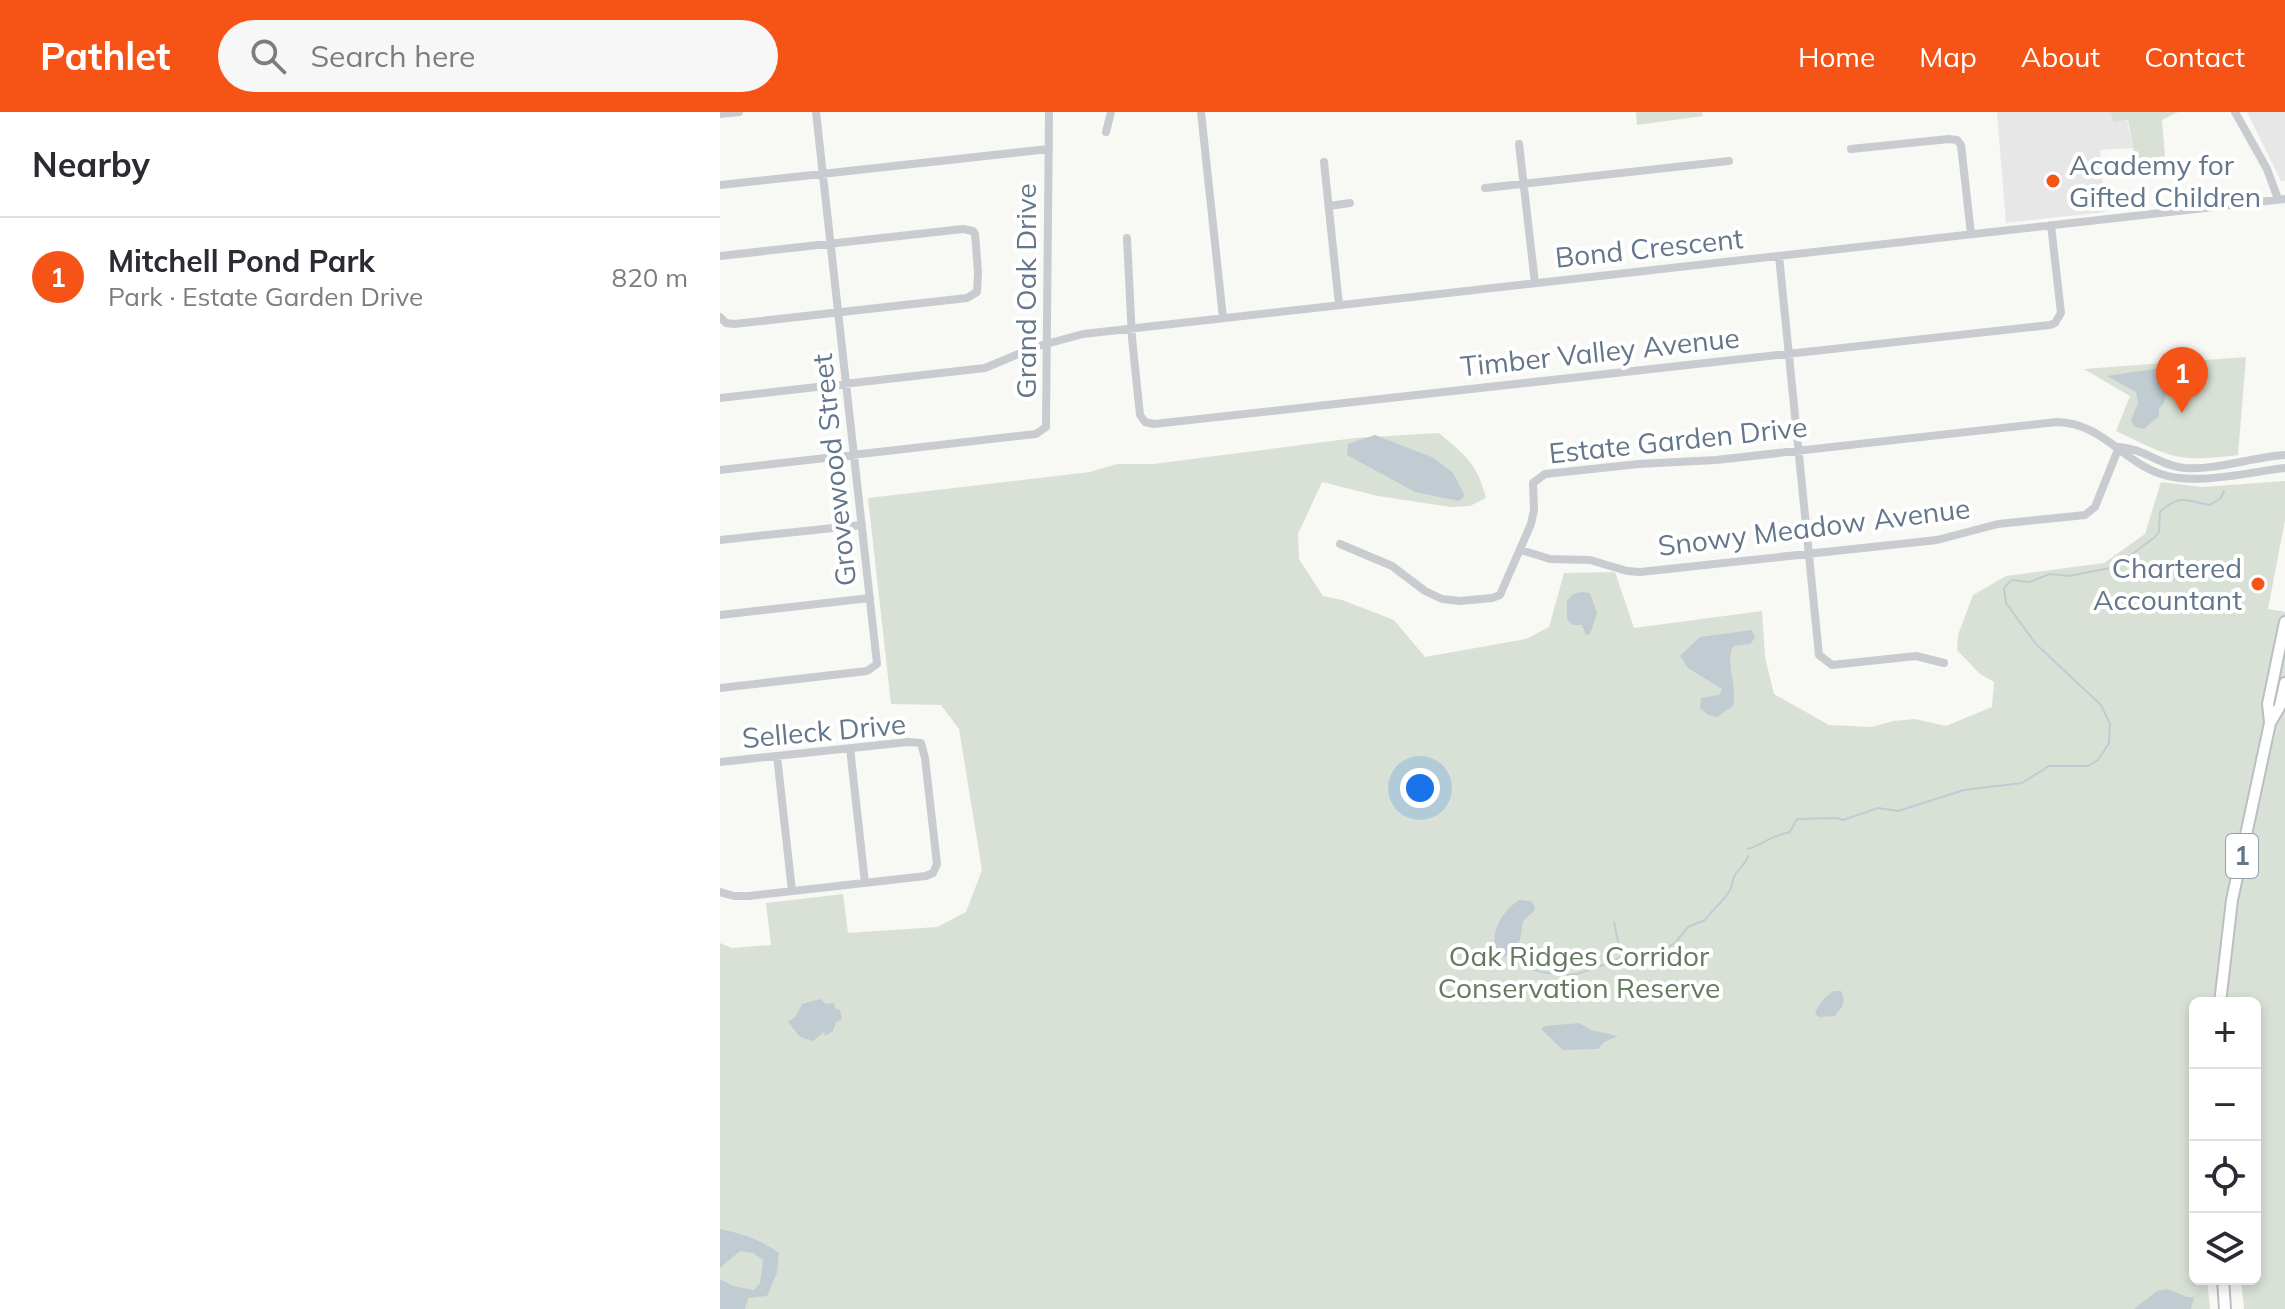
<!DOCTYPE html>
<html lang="en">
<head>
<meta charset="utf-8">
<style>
	body { margin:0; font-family:Mulish,sans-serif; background:#f7f7f7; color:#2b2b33 }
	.controls { position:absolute; right:24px; bottom:24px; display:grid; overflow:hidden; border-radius:12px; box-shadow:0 4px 12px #0003 }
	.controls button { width:72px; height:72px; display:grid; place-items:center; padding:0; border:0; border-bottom:2px solid #e1e1e2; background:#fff; color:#2b2b33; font:40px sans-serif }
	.you { position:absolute; left:700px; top:676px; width:28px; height:28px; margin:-20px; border:6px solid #fff; border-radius:50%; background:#1a73e8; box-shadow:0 0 0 12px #1a73e833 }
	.badge { display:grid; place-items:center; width:52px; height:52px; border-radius:50%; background:#f65417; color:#fff; font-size:26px; font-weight:700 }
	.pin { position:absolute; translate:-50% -66px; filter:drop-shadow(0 2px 4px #0008) }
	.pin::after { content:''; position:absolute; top:42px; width:28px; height:24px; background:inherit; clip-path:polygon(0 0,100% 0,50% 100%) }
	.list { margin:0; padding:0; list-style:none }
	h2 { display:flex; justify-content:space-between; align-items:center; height:104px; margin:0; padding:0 32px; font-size:34px }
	h2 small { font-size:26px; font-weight:400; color:#7c7c81 }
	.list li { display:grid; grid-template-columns:52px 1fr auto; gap:24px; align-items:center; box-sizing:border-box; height:120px; padding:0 32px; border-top:2px solid #e1e1e2 }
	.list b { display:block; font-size:30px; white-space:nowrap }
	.list p { margin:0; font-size:26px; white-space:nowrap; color:#7c7c81 }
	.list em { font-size:26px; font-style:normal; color:#7c7c81 }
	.icon { flex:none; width:44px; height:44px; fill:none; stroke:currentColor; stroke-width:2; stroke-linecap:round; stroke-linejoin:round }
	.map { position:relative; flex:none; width:1565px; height:1197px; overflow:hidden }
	header { display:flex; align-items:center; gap:48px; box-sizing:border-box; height:112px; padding:0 40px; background:#f65417; color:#fff }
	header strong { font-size:38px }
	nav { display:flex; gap:44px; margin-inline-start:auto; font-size:28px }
	.search { width:560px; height:72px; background:#f7f7f7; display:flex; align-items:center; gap:20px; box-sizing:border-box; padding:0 28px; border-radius:44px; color:#7c7c81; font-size:30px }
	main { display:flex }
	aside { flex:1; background:#fff }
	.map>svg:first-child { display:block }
</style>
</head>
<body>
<header>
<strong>Pathlet</strong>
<div class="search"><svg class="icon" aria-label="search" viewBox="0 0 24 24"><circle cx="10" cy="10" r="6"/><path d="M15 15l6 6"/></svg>Search here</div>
<nav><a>Home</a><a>Map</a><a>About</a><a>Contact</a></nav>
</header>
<main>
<aside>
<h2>Nearby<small></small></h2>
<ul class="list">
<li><span class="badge">1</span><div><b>Mitchell Pond Park</b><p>Park · Estate Garden Drive</p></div><em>820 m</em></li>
</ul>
</aside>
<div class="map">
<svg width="1565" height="1197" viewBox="0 0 1565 1197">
	<rect width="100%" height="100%" fill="#f8f8f5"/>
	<!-- built -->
	<path fill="#e6e7e6" d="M1277,0H1390L1394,9L1407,8L1413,36L1380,38L1385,100L1286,111Z
		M1527,0H1565V69H1561Z"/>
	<!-- green -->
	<path fill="#d9e1d6" d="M916,0H982L983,4L917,13Z
		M1390,0H1458L1442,8L1445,44L1420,48L1414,40L1408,8L1394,10Z
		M1526,245L1518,343C1458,351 1450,345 1396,319L1410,284L1364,257Z
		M719,321C746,344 757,351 766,386L750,394L731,395L658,384L602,370L578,422L579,447L603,484L622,488L674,508L705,545L806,527L829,515L844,461L895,460L914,516L1042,499L1045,545L1054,582L1109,613L1151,615L1174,609L1195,607L1226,614L1272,595L1274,570L1260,562L1237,538L1238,523L1253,483L1286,464L1384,451L1425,422L1441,370L1482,375L1565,369V408L1548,497L1565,500V1197H1524L1521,1167H1535V891H1475V1167H1487L1490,1197H0V831L12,836L51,833L46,791L123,782L128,821L217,815L246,800L262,758L239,617L221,593L171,592L148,386L370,360L397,352H433L635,326Z"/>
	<!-- water -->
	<path fill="#c0ccd2" d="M1440,256L1444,257L1450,266L1444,291L1439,296V304L1424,317L1415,315L1411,308L1418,291L1416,280L1387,264Z
		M655,323L714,346L733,361L745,384L739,389L695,380L627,343L628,332Z
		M861,480L870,481L877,501L870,522L866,523L862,513H853L847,507V489L853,482Z
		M1032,518L1035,526L1030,532L1013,534C1005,553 1018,574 1013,594L997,605L988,603L980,596L981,586L999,583L1002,577L968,556L960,544L980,525Z
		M799,788L811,789L815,794L814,799L803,809L800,828L786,845L778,843C767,824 782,799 799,788Z
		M1114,879H1121C1127,891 1122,895 1115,904L1099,905L1095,902C1098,893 1106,883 1114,879Z
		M100,887L106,892L114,891L115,896L120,898L122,907L116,910L113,919L105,924L104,920L93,929L80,925L68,910L76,904L82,892Z
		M859,911L871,918L898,924L884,930L878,937L843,938L821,917L825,914Z
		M0,1117C23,1122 40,1127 59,1141L57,1161L47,1184L28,1186L25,1197H0V1167L13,1174L34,1178L40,1171L43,1148L33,1141L20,1139L0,1156Z
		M1448,1177L1467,1185H1474L1471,1197H1414L1437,1179Z"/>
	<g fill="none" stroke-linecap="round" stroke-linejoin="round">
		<!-- stream -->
		<path stroke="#c0ccd2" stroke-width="2" d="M1028,737C1043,732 1050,724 1070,720L1077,707L1117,706L1123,708L1158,696L1178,699L1244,678L1302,671L1329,654H1368L1378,648L1389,631L1390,612L1381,593L1316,532L1286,491L1284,476L1292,468L1309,470L1330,462L1349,464L1395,455L1435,425L1439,420L1440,400C1460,381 1467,389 1490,393L1501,386L1504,379
			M894,810L901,844
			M791,842C804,856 818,861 838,862
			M845,863L857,862L889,851L906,843L914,845L937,841L955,831L968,815L985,808C992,798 1003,790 1010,778C1012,774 1012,769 1014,765C1018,756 1026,753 1028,744"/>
		<defs>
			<path id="major" d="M1550,610L1548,592L1565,510
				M1500,891L1512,788L1550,611L1560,594L1565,571
				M1503,1167L1505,1197"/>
		</defs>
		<!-- major casing -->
		<use href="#major" stroke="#bbbfc3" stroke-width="14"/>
		<!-- minor -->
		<path stroke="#c8ccd0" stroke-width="8" d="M481,0L503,206
			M1515,0L1547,57L1558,87
			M0,2L19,0
			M386,20L391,0
			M799,32L815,171
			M1131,37L1229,27L1237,28L1241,33L1251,122
			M604,50L619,193
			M0,73L329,37
			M765,76L1009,49
			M609,94L630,91
			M407,126L412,226L420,303L425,310L434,312L1330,213L1335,211L1341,201L1331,113
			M0,144L243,117L253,119L255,122L258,160L257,180L247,186L14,212L6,211L0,205
			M1059,144L1099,543L1112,553L1196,544L1224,551
			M0,286L265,256L315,235L363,222L1565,87
			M1399,335C1423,336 1441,354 1465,356C1498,358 1532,345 1565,343
			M0,358L316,322L326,315L329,0
			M0,428L142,413
			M620,432L672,454L705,479L722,487L740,489L772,486L780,483L811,412L814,398L813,371L825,362L919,352L996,348L1337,310C1382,311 1402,349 1441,362C1475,374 1529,360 1565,356
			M801,438L830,447L870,448L907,459L920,460L1217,428L1278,412L1365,403L1375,395L1399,335
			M0,503L150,486
			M0,576L147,559L157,552L96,0
			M130,636L145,771
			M57,644L72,779
			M0,650L188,630L201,631L205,646L217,752L213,761L206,764L29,784H14L0,780"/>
		<!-- major -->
		<use href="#major" stroke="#fff" stroke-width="10"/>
	</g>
	<!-- markers -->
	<g fill="#f65417" stroke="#fff" stroke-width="3">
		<circle cx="1333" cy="69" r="8"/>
		<circle cx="1538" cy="472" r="8"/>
	</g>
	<g text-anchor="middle" stroke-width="8" stroke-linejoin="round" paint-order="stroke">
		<!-- shield labels -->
		<rect fill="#fff" stroke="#92a0ad" stroke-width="2" x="1506" y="722" width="32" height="44" rx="6"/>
		<g font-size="26" font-weight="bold" fill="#64778a">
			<text x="1522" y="753">1</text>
		</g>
		<!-- poi labels -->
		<g font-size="28" fill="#64778a" stroke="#fff" text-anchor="start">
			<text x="1349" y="63">Academy for<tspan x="1349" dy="32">Gifted Children</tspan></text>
			<text x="1522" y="466" text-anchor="end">Chartered<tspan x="1522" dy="32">Accountant</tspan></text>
		</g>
		<!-- street labels -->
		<g font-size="28" fill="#64778a" stroke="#fff">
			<text transform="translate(929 136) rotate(-6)" y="10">Bond Crescent</text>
			<text transform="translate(306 179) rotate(-90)" y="10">Grand Oak Drive</text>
			<text transform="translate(880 240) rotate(-6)" y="10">Timber Valley Avenue</text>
			<text transform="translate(958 328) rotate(-6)" y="10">Estate Garden Drive</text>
			<text transform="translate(114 358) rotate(-96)" y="10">Grovewood Street</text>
			<text transform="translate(1094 415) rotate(-7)" y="10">Snowy Meadow Avenue</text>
			<text transform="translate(104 619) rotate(-5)" y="10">Selleck Drive</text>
		</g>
		<!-- park labels -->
		<g font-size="28" fill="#647a60" stroke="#fff">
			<text x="859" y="854">Oak Ridges Corridor<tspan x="859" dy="32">Conservation Reserve</tspan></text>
		</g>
	</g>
</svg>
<div class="controls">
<button>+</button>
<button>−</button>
<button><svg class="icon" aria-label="locate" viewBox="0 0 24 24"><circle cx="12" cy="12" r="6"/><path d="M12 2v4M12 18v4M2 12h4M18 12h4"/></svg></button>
<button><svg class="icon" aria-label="layers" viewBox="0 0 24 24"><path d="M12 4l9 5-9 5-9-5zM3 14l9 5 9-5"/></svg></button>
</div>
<div class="you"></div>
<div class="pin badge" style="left:1462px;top:301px">1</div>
</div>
</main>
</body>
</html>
